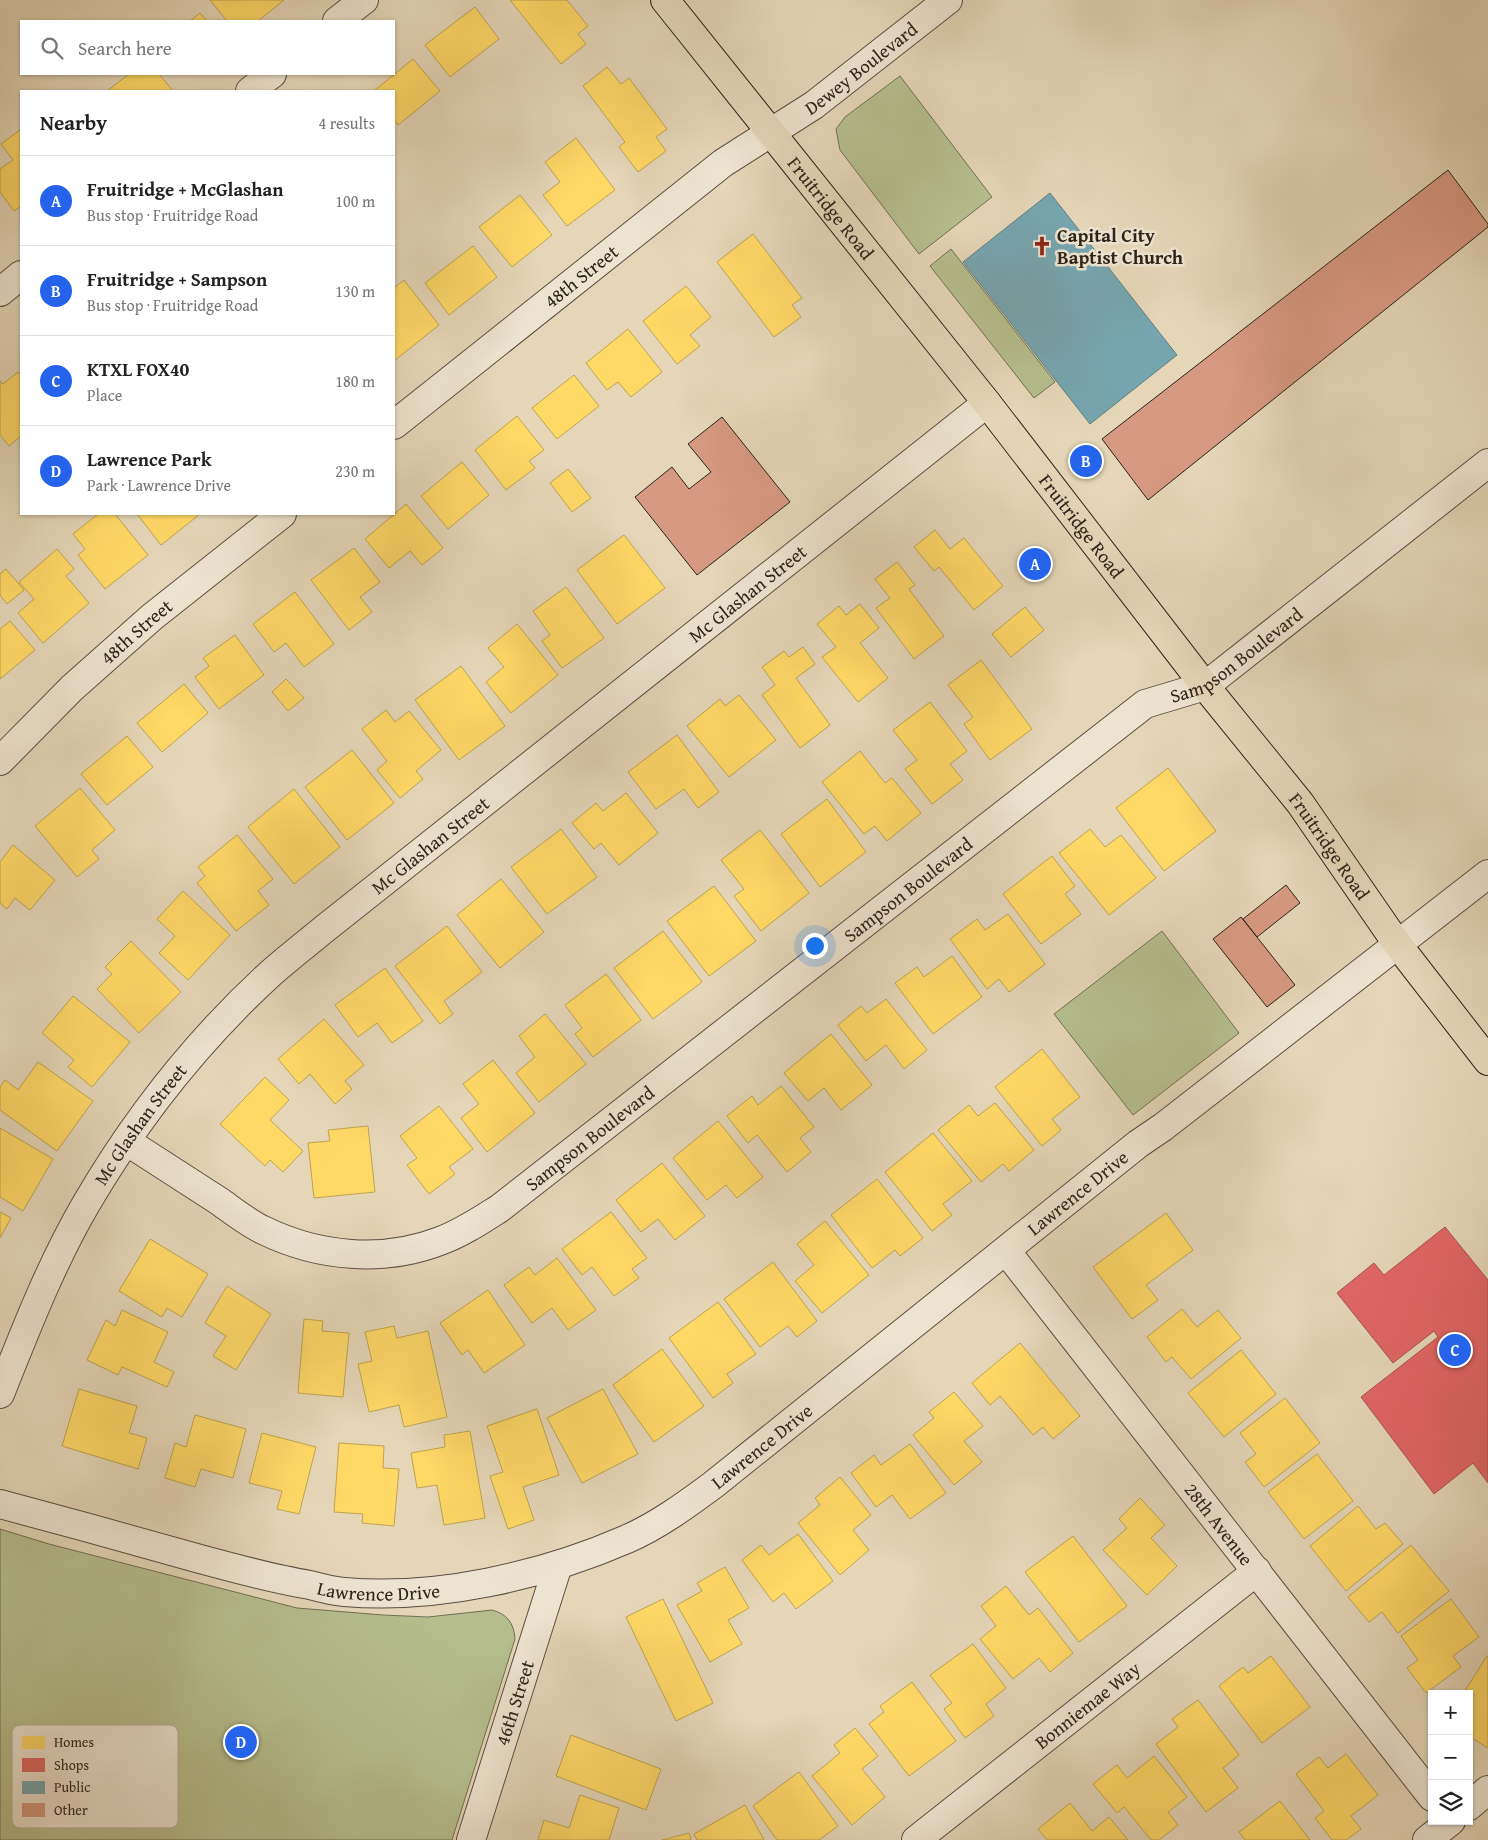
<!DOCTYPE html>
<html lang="en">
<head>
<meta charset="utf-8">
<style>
	body { margin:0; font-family:"Gentium Book Plus",serif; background:#f6f6f6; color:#222 }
	.controls { position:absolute; right:15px; bottom:15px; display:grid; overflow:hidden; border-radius:0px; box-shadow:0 1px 4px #0004 }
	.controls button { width:45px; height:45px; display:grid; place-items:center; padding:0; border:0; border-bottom:1px solid #e0e0e0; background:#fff; color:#222; font:25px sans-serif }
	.you { position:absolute; left:814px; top:945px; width:18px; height:18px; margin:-12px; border:4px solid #fff; border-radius:50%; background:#1a73e8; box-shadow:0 0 0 8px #1a73e833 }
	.badge { display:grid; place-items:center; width:32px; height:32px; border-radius:50%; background:#2563eb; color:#fff; font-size:16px; font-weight:700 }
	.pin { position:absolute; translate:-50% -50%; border:2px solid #fff; box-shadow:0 1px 5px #0006 }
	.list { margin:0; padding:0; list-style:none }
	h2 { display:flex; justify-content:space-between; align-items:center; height:65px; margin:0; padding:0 20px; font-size:21px }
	h2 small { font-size:16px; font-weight:400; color:#767676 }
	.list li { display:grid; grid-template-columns:32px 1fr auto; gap:15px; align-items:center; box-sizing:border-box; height:90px; padding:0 20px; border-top:1px solid #e0e0e0 }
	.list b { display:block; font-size:19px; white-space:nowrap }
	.list p { margin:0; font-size:16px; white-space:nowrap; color:#767676 }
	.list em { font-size:16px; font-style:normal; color:#767676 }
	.icon { flex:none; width:28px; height:28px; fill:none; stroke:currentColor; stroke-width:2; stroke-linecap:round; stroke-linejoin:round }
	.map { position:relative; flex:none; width:1488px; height:1840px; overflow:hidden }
	.search { position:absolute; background:#fff; box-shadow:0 1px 4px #0004; left:20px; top:20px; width:375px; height:55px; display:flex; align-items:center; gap:12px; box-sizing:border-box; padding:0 18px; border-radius:0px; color:#767676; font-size:19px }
	.panel { position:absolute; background:#fff; box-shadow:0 1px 4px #0004; left:20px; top:90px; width:375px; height:425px; border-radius:0px }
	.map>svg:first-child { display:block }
</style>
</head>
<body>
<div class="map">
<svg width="1488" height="1840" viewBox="0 0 1488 1840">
	<rect width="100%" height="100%" fill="#e4d6b7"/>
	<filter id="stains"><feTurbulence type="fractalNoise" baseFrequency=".004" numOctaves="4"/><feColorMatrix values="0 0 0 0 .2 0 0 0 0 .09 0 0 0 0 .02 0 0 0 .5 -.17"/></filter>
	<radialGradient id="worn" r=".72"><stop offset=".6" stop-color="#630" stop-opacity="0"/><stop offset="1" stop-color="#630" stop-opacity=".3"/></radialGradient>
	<!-- green -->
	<path fill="#b5bd8d" stroke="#707054" d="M900,76L992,197L919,254L840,150L836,129L845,117Z
		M951,249L1055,382L1034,398L930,266Z
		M1162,931L1239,1033L1133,1115L1054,1014Z
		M0,1529L49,1544L297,1608L383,1615L428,1617L492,1610C507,1614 514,1623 515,1639L452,1840H0Z"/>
	<!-- homes -->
	<path fill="#ffd966" stroke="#c0a350" d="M210,0H284L258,21H227Z
		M510,0H567L588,26L578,34L586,44L561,64Z
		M475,7L499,39L450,77L425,45Z
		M200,13L207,21H190Z
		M413,59L440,91L398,125L394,120V91H374Z
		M607,67L621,84L629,78L667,129L656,137L666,151L638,172L619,147L625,142L583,86Z
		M129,74H159L173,91H107Z
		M21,129V206L14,211L0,192V169L13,160L1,144Z
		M576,138L615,190L567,226L543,195L560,182L545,162Z
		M520,195L552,235L512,267L479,227Z
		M753,234L802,298L792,305L801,317L774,337L717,262Z
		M473,246L497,277L449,315L425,283Z
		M404,280L439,325L394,361V288Z
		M686,286L711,317L690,335L700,346L677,364L643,321Z
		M628,329L662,372L631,397L618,382L607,390L586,363Z
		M18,372L21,375V436L9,446L0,435V381L3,384Z
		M574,375L599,406L557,439L532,408Z
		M517,416L544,450L529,461L535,468L506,490L475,450Z
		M462,462L489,495L448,529L421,496Z
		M568,469L591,498L572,512L550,483Z
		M406,504L443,548L422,565L410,551L389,568L365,539Z
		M98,514H115L148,555L105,589L78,555L85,549L73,534Z
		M137,514H200L161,545Z
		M935,530L950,549L964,538L1003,586L974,610L939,567L934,571L914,547Z
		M624,535L665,588L617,624L577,570Z
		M354,548L380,582L360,597L372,612L349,630L311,580Z
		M57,549L74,569L66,576L89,603L43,643L18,613L34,599L19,582Z
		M897,562L915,585L909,589L944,636L914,659L876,608L890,598L875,579Z
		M6,569L24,590L7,604L0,595V574Z
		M566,587L604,638L562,668L542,641L550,635L533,611Z
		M295,592L334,644L304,667L286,643L274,652L253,624Z
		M860,604L879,628L860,643L888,678L858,702L822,657L836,647L817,624L839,606L846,615Z
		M1025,607L1044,630L1011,657L992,634Z
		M10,621L35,650L0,679V629Z
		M517,624L558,675L511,713L486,682L504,667L488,648Z
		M235,635L264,675L219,709L195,677L209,666L203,658Z
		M803,647L815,664L796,678L830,725L800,748L762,695L775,685L762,667L784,651L789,657Z
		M981,660L1032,729L990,760L964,724L973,717L948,685Z
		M461,666L505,726L459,760L415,700Z
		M286,679L304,698L288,711L272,692Z
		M184,684L208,713L162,752L137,723Z
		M739,695L776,740L729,777L687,726L720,699L725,706Z
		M930,702L967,751L950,764L963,780L932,804L905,769L917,760L893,730Z
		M386,710L395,722L409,711L441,750L416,771L423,779L400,798L377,770L387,761L362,729Z
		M677,735L719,792L698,808L684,789L656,809L628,772Z
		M127,736L153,767L107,805L81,774Z
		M352,750L394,803L347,840L305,787Z
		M860,751L885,783L892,778L921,813L887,841L875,826L864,834L822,782Z
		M1168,768L1216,831L1164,871L1116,808Z
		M80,788L115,830L92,850L99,859L77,877L35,826Z
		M294,789L340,847L294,884L248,827Z
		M626,793L658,833L619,865L601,843L594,849L572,823L596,803L603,811Z
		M827,799L866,852L820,887L781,834Z
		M561,829L597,877L547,914L511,867Z
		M1090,829L1105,847L1121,835L1156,878L1109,915L1059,853Z
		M760,830L809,893L761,931L734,896L744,889L721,860Z
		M237,835L273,879L258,891L269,905L236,931L197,883L205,876L198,867Z
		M13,845L55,880L30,910L15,898L7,909L0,903V862Z
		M1052,856L1075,886L1065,894L1081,914L1041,944L1003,894Z
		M501,879L544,932L500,968L457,915Z
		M714,886L756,941L709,976L667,921Z
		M183,891L230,935L188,980L159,953L175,936L157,919Z
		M1008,914L1045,964L1009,992L999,979L987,989L950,939L977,919L985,930Z
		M447,926L482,972L444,1001L453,1014L440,1024L395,966Z
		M663,931L702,982L653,1019L614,968Z
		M131,941L181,992L139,1033L97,989L112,974L105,967Z
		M952,956L982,997L933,1034L895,983L917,967L924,977Z
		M385,968L423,1021L392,1043L377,1023L358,1037L335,1005Z
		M606,974L641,1020L593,1057L575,1034L582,1028L565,1005Z
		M73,996L130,1042L92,1087L68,1067L74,1060L42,1033Z
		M886,999L927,1050L904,1069L886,1045L866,1061L838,1025L861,1006L867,1013Z
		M545,1014L586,1064L539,1102L516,1073L535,1057L519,1036Z
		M324,1019L364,1065L345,1081L352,1089L335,1104L310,1074L299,1084L278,1059Z
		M831,1034L872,1085L841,1110L824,1088L808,1101L784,1073Z
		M1042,1049L1080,1097L1052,1119L1061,1130L1042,1146L995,1087Z
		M493,1060L535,1113L487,1152L461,1118L479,1104L463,1084Z
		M38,1062L93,1101L57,1151L0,1110V1087L5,1080L18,1090Z
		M265,1077L289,1100L270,1120L303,1151L283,1172L270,1160L265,1166L220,1124Z
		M781,1086L814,1127L800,1138L811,1152L787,1172L757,1135L748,1143L727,1116L752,1096L758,1105Z
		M995,1103L1034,1150L1009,1171L1003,1164L981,1182L938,1130L969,1105L978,1116Z
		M439,1106L473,1149L449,1167L455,1174L429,1194L407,1165L417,1158L400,1136Z
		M718,1121L763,1177L737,1198L726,1185L707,1200L673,1158Z
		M368,1126L375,1192L314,1198L308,1143L330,1141L328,1130Z
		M0,1128L53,1159L23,1211L0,1197Z
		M933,1133L972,1181L943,1204L952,1215L932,1231L885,1172Z
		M662,1163L705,1216L675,1240L658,1219L641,1232L616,1200Z
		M877,1179L923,1238L900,1256L895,1250L872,1268L831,1215Z
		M0,1212L11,1218L0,1238Z
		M611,1212L647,1258L632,1269L639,1278L614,1296L592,1267L582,1275L562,1249Z
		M1166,1213L1193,1250L1146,1285L1158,1300L1132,1319L1093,1267Z
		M825,1221L869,1275L822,1313L795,1281L814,1265L797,1244Z
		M150,1239L208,1274L182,1317L167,1308L162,1317L119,1291Z
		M557,1258L596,1310L568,1330L552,1308L532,1323L504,1285L529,1267L535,1275Z
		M773,1262L817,1321L797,1337L788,1326L760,1347L724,1299Z
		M227,1286L271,1314L236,1370L213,1356L226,1336L205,1323Z
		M488,1290L525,1345L484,1373L468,1350L462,1355L440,1323Z
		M718,1302L756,1354L727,1374L733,1383L713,1398L669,1338Z
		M1182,1309L1197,1327L1218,1310L1241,1338L1191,1379L1172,1357L1166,1362L1147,1337Z
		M122,1310L168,1332L154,1362L174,1372L167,1387L122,1367L118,1375L87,1360L106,1320L115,1326Z
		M304,1319L323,1321L322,1331L349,1333L343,1397L298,1393Z
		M394,1326L397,1338L428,1331L447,1417L404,1427L399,1405L369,1412L358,1364L372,1361L365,1332Z
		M1020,1343L1080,1416L1053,1439L1043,1427L1033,1435L1000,1396L990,1405L972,1383Z
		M662,1349L704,1406L654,1442L613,1385Z
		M1241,1350L1276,1394L1224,1437L1188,1393Z
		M79,1389L137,1406L129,1433L147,1438L138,1469L62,1446Z
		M603,1389L638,1454L582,1483L547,1418Z
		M954,1392L983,1426L964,1441L982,1462L954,1485L913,1435L934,1418L929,1412Z
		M1285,1398L1320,1443L1264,1487L1245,1462L1256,1454L1240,1433Z
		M537,1409L559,1475L523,1487L534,1520L508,1529L490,1476L503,1472L487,1426Z
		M195,1415L246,1429L233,1478L201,1469L195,1487L165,1478L175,1443L186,1447Z
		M470,1431L485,1518L444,1525L437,1485L417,1488L411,1453L445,1447L444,1435Z
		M262,1433L316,1447L299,1514L277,1509L282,1491L249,1483Z
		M339,1443L384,1446L383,1468L399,1469L394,1526L362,1523L363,1514L334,1512Z
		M910,1444L946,1493L910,1519L892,1495L876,1507L851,1473L874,1455L881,1465Z
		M1317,1454L1353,1501L1304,1539L1268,1492Z
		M840,1477L871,1515L853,1530L869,1550L840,1575L798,1523L820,1505L815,1498Z
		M1140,1498L1165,1525L1151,1538L1177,1566L1147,1595L1103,1550L1127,1528L1119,1519Z
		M1358,1506L1376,1529L1385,1523L1403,1544L1346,1591L1310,1546Z
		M798,1534L833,1581L796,1609L784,1593L773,1602L742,1560L761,1545L769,1555Z
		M1073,1536L1127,1606L1079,1642L1025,1572Z
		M1411,1545L1449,1591L1398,1633L1382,1612L1369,1622L1348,1597Z
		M725,1567L749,1608L728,1620L742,1644L710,1662L677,1605L702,1591L697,1583Z
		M1006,1586L1029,1615L1038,1608L1073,1653L1050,1672L1039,1658L1013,1679L980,1639L996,1626L981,1606Z
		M663,1599L713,1703L676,1721L626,1617Z
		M1451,1599L1479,1637L1453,1656L1461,1667L1426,1693L1407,1668L1418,1660L1401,1636Z
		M973,1644L1006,1688L986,1704L994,1716L965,1738L944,1709L952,1703L930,1675Z
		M1271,1656L1310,1707L1262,1743L1219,1686L1243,1667L1248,1673Z
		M1487,1656H1488V1748L1469,1736V1694H1463Z
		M912,1682L956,1741L909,1776L869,1724L884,1712L880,1706Z
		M1198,1700L1239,1755L1223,1768L1238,1788L1206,1812L1156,1744L1178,1727L1172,1719Z
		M855,1728L878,1756L862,1769L885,1797L852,1825L812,1776L840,1753L834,1745Z
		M571,1735L661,1769L646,1810L556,1776Z
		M1346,1754L1378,1795L1351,1816L1361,1829L1346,1840H1332L1315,1818L1324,1811L1296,1774L1319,1757L1328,1768Z
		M1154,1756L1187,1797L1168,1812L1178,1825L1159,1840H1151L1124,1807L1117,1813L1093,1784L1117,1765L1127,1778Z
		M799,1772L838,1826L819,1840H777L753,1806Z
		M580,1795L619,1808L609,1840H538L544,1820L569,1828Z
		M1280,1801L1310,1840H1245L1239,1832Z
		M1070,1803L1092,1831L1109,1817L1128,1840H1047L1038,1829Z
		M745,1805L764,1840H697L694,1834Z
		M689,1833L691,1840H662Z"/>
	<!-- shops -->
	<path fill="#e06666" stroke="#aa5250" d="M1445,1227L1488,1280V1483L1473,1463L1434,1494L1361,1397L1438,1337L1434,1331L1393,1363L1337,1293L1374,1263L1384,1275Z"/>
	<!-- public -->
	<path fill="#76a5af" stroke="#607e83" d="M1050,193L1177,355L1090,424L963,262Z"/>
	<!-- building -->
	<path fill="#d69981" stroke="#2c241b" d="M1448,170L1488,224V227L1148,500L1102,439Z
		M722,417L790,502L697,575L635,497L672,467L689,489L711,472L688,444Z
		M1286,885L1300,903L1257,937L1243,919Z
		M1241,917L1295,985L1267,1007L1213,939Z"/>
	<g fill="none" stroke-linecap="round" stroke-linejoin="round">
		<defs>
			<g id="minor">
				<path d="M337,21L364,0"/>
				<path d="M250,91L272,74"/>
				<path d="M0,292L21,275"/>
				<path id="s1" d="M394,425L723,163L814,105L948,0"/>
				<path id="s2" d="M0,761L72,688L152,617L282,514"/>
				<path id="s3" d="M126,1141C157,1161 188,1181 219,1201C233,1211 248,1223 263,1230C318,1257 383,1263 440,1241C462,1233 481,1220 500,1208L1145,704L1205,686L1488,463"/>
				<path id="s4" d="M1007,1252L1432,1797"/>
				<path id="s5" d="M0,1394C26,1329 51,1264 86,1204C135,1120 198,1040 270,974C287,959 305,945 323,930L987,403"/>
				<path id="s6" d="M0,1504C67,1522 133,1540 200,1559C237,1569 273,1579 310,1585C321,1588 332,1591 344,1592C437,1600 542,1576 627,1539C657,1526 686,1505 713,1485L1138,1144L1163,1127L1488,874"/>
				<path d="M1469,1806L1488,1790"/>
				<path id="s7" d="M471,1840L558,1565"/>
				<path id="s8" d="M916,1840L1257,1571"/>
				<path d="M1427,1840L1451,1821"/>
			</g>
			<g id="major">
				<path id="s9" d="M665,0L987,403L1205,686L1300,803L1398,945L1488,1061"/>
			</g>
		</defs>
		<!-- minor casing -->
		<use href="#minor" stroke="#5a5042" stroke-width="30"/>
		<!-- major casing -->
		<use href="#major" stroke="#2c241b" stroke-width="30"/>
		<!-- minor -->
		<use href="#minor" stroke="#ede4d0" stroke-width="28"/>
		<!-- major -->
		<use href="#major" stroke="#e4d6b7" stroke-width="28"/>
	</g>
	<!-- icons -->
	<defs>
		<symbol id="church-bare" viewBox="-9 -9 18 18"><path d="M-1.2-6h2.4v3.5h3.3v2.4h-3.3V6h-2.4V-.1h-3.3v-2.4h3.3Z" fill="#8f2418" stroke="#ede4d0" stroke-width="2.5" paint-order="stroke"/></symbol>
	</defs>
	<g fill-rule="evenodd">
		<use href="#church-bare" x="1028" y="232" width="28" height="28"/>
	</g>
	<g text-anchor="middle" stroke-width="5" stroke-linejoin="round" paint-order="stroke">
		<!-- street labels -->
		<g font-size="19" fill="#2c241b" stroke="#ede4d0">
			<text dy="7" stroke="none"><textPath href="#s1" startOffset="588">Dewey Boulevard</textPath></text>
			<text dy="7" stroke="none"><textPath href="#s9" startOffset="266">Fruitridge Road</textPath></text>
			<text dy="7" stroke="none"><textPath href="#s1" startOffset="239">48th Street</textPath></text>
			<text dy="7" stroke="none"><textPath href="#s9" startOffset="671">Fruitridge Road</textPath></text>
			<text dy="7" stroke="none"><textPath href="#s5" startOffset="1115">Mc Glashan Street</textPath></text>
			<text dy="7" stroke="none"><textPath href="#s2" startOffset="188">48th Street</textPath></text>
			<text dy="7" stroke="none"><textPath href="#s3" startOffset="1338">Sampson Boulevard</textPath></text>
			<text dy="7" stroke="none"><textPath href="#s5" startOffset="710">Mc Glashan Street</textPath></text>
			<text dy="7" stroke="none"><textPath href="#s9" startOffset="1076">Fruitridge Road</textPath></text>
			<text dy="7" stroke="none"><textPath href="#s3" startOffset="932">Sampson Boulevard</textPath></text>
			<text dy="7" stroke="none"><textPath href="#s5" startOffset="305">Mc Glashan Street</textPath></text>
			<text dy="7" stroke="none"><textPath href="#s3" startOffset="528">Sampson Boulevard</textPath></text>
			<text dy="7" stroke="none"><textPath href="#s6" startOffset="1215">Lawrence Drive</textPath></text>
			<text dy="7" stroke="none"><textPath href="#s6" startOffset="810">Lawrence Drive</textPath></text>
			<text dy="7" stroke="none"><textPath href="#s4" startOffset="345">28th Avenue</textPath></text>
			<text dy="7" stroke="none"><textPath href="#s6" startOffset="390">Lawrence Drive</textPath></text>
			<text dy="7" stroke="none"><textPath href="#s7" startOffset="144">46th Street</textPath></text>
			<text dy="7" stroke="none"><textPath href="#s8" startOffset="218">Bonniemae Way</textPath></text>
		</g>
		<!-- poi labels -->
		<g font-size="19" font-weight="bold" fill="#2c241b" stroke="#ede4d0" text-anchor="start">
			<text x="1057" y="242">Capital City<tspan x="1057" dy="22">Baptist Church</tspan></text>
		</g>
	</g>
	<!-- legend -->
	<rect x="12" y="1725" width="166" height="103" rx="8" fill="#ede4d0" stroke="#b3aa9a" stroke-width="1"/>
	<rect x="22" y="1736" width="23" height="13" fill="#ffd966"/>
	<rect x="22" y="1758" width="23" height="14" fill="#e06666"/>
	<rect x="22" y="1781" width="23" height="13" fill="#76a5af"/>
	<rect x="22" y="1803" width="23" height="14" fill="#d69981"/>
	<g font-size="14" fill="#2c241b">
		<text x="54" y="1747">Homes</text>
		<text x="54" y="1770">Shops</text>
		<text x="54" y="1792">Public</text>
		<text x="54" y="1815">Other</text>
	</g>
	<rect width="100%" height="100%" filter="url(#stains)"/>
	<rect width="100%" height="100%" fill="url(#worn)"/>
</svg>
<div class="controls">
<button>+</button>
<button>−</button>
<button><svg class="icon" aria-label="layers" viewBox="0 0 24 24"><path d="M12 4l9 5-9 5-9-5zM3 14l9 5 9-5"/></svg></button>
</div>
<div class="you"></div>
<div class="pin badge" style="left:1035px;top:564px">A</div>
<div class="pin badge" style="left:1086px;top:461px">B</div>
<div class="pin badge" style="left:1455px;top:1350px">C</div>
<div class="pin badge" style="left:241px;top:1742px">D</div>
<div class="search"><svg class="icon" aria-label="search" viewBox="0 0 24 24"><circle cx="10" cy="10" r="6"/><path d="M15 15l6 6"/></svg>Search here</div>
<section class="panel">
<h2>Nearby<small>4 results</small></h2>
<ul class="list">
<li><span class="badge">A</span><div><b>Fruitridge + McGlashan</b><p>Bus stop · Fruitridge Road</p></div><em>100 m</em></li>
<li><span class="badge">B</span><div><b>Fruitridge + Sampson</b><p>Bus stop · Fruitridge Road</p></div><em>130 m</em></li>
<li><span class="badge">C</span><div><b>KTXL FOX40</b><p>Place</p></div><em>180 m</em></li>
<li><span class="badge">D</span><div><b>Lawrence Park</b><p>Park · Lawrence Drive</p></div><em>230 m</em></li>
</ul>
</section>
</div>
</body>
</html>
